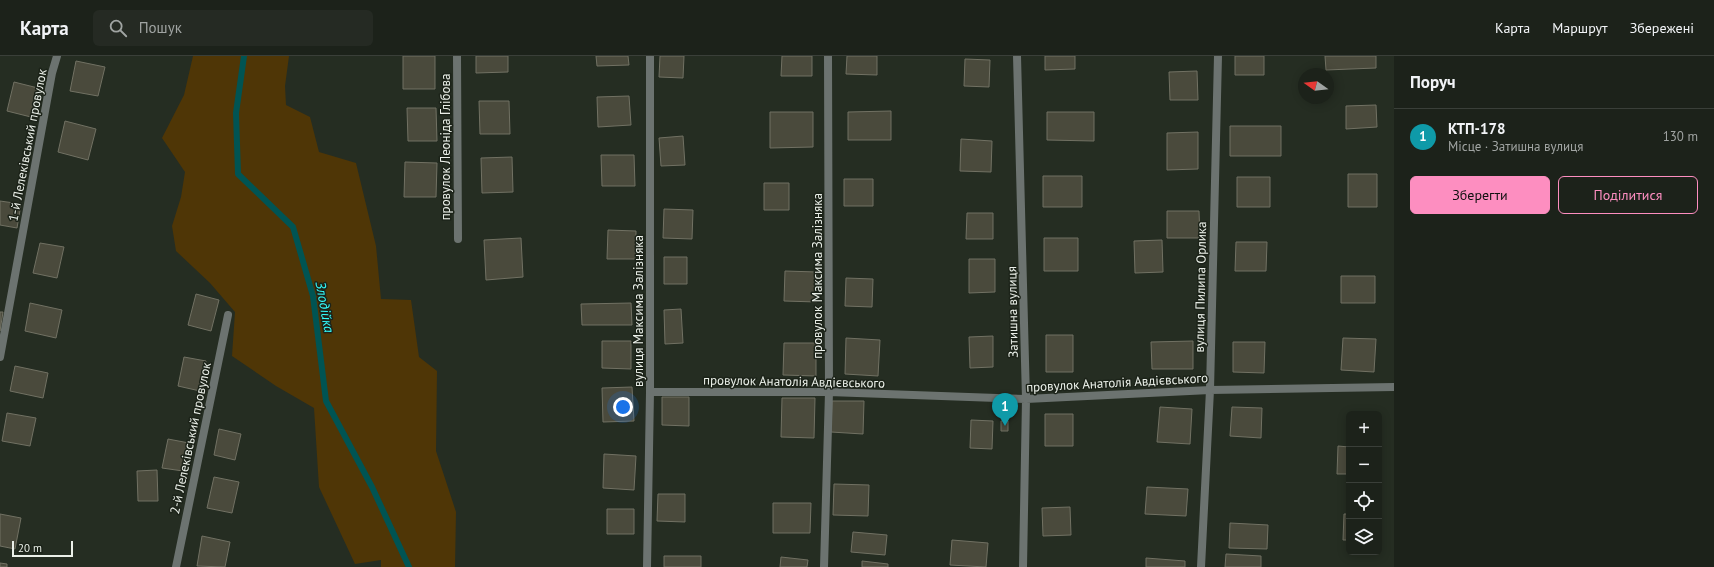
<!DOCTYPE html>
<html lang="uk">
<head>
<meta charset="utf-8">
<style>
	body { margin:0; font-family:"PT Sans",sans-serif; background:#252a23; color:#f1f3f6 }
	.controls { position:absolute; right:12px; bottom:12px; display:grid; overflow:hidden; border-radius:6px; box-shadow:0 2px 10px #0003 }
	.controls button { width:36px; height:36px; display:grid; place-items:center; padding:0; border:0; border-bottom:1px solid #3a3f39; background:#1c221a; color:#f1f3f6; font:20px sans-serif }
	.compass { position:absolute; left:1298px; top:12px; width:36px; height:36px; border-radius:50%; background:#1c221a; box-shadow:0 2px 10px #0003; rotate:285deg }
	.scale { position:absolute; left:12px; bottom:10px; width:61px; box-sizing:border-box; padding-left:4px; border:2px solid #ebf0e9; border-top:0; font-size:11px; line-height:14px; white-space:nowrap; color:#ebf0e9; -webkit-text-stroke:3px #1c2319; paint-order:stroke }
	.you { position:absolute; left:623px; top:351px; width:14px; height:14px; margin:-10px; border:3px solid #fff; border-radius:50%; background:#1a73e8; box-shadow:0 0 0 6px #1a73e833 }
	.badge { display:grid; place-items:center; width:26px; height:26px; border-radius:50%; background:#fd8ec0; color:#fff; font-size:13px; font-weight:700 }
	.pin { position:absolute; translate:-50% -33px; filter:drop-shadow(0 1px 2px #0008) }
	.pin::after { content:''; position:absolute; top:21px; width:14px; height:12px; background:inherit; clip-path:polygon(0 0,100% 0,50% 100%) }
	.list { margin:0; padding:0; list-style:none }
	h2 { display:flex; justify-content:space-between; align-items:center; height:52px; margin:0; padding:0 16px; font-size:17px }
	h2 small { font-size:13px; font-weight:400; color:#a0a4a2 }
	.list li { display:grid; grid-template-columns:26px 1fr auto; gap:12px; align-items:center; box-sizing:border-box; height:56px; padding:0 16px; border-top:1px solid #3a3f39 }
	.list b { display:block; font-size:15px; white-space:nowrap }
	.list p { margin:0; font-size:13px; white-space:nowrap; color:#a0a4a2 }
	.list em { font-size:13px; font-style:normal; color:#a0a4a2 }
	.actions { display:flex; gap:8px; padding:12px 16px }
	.actions a { flex:1; padding:9px 0; border:1px solid #fd8ec0; border-radius:6px; text-align:center; font-size:14px; color:#fd8ec0 }
	.actions .main { background:#fd8ec0; color:#111 }
	.icon { flex:none; width:22px; height:22px; fill:none; stroke:currentColor; stroke-width:2; stroke-linecap:round; stroke-linejoin:round }
	.map { position:relative; flex:none; width:1394px; height:511px; overflow:hidden }
	header { display:flex; align-items:center; gap:24px; box-sizing:border-box; height:56px; padding:0 20px; background:#1c221a; border-bottom:1px solid #3a3f39 }
	header strong { font-size:19px }
	nav { display:flex; gap:22px; margin-inline-start:auto; font-size:14px }
	.search { width:280px; height:36px; background:#252a23; display:flex; align-items:center; gap:10px; box-sizing:border-box; padding:0 14px; border-radius:6px; color:#a0a4a2; font-size:15px }
	main { display:flex }
	aside { flex:1; background:#1c221a }
	.map>svg:first-child { display:block }
</style>
</head>
<body>
<header>
<strong>Карта</strong>
<div class="search"><svg class="icon" aria-label="search" viewBox="0 0 24 24"><circle cx="10" cy="10" r="6"/><path d="M15 15l6 6"/></svg>Пошук</div>
<nav><a>Карта</a><a>Маршрут</a><a>Збережені</a></nav>
</header>
<main>
<div class="map">
<svg width="1394" height="511" viewBox="0 0 1394 511">
	<rect width="100%" height="100%" fill="#252d22"/>
	<!-- green -->
	<path fill="#4f3606" d="M193,0H289L285,30L286,49L310,61L319,96L356,107L376,190L381,243L411,244L419,301L437,315L436,395L456,456L455,511H381V504L355,508L319,431L314,352L276,330L232,300L235,256L210,227L176,195L172,170L181,141L185,116L162,82L184,39Z"/>
	<g fill="none" stroke-linecap="round" stroke-linejoin="round">
		<!-- stream -->
		<path stroke="#005453" stroke-width="6" d="M244,0L236,57L238,118L293,171L313,240L326,345L372,431L409,511"/>
	</g>
	<!-- building -->
	<path fill="#4a4a3c" stroke="#717163" d="M403,0H435V33H403Z
		M476,0H508V16L476,17Z
		M596,0H628L629,9L597,10Z
		M660,0H684L683,22L659,21Z
		M782,0H812V20H781Z
		M847,0H877V19L846,18Z
		M1045,0H1075V13L1045,14Z
		M1235,0H1264V19H1235Z
		M1325,0H1376V12L1326,14Z
		M965,3L990,4L989,31L964,30Z
		M76,5L105,11L98,40L70,35Z
		M1197,15L1198,44H1170L1169,16Z
		M14,26L42,33L35,62L7,55Z
		M629,40L631,69L598,71L597,41Z
		M479,45H509L510,78H480Z
		M1376,49L1377,71L1346,73V50Z
		M407,52H436L437,85H408Z
		M891,55V84H848V56Z
		M770,56H813V91L770,92Z
		M1047,56H1094V85L1047,84Z
		M65,65L96,73L88,104L58,96Z
		M1230,70H1281V100H1230Z
		M1198,76V113L1167,114V77Z
		M683,80L685,109L661,110L659,82Z
		M961,83L992,85L991,116L960,115Z
		M601,99H634L635,130H602Z
		M512,101L513,136L482,137L481,102Z
		M405,106L437,107L436,141H404Z
		M1348,118H1377V151H1348Z
		M1043,120H1082V151H1043Z
		M1237,121H1270V151H1237Z
		M844,123H873V150H844Z
		M764,127H789V154H764Z
		M0,145L21,148L17,172L0,169Z
		M664,153L693,154L692,183L663,182Z
		M1167,155H1199L1200,182H1167Z
		M967,157H993V183H966Z
		M608,174L636,175V203H607Z
		M521,182L523,221L486,224L484,184Z
		M1044,182H1078V215H1044Z
		M1162,184L1163,216L1135,217L1134,185Z
		M1236,186H1267L1266,215H1235Z
		M40,187L64,191L57,222L33,217Z
		M664,201H687V228H664Z
		M969,203H995V236L969,237Z
		M785,215L817,216V246L784,245Z
		M1341,220H1375V247H1341Z
		M846,222L873,223L872,251L845,250Z
		M196,238L219,244L211,275L188,269Z
		M30,247L62,254L56,282L25,275Z
		M631,247L632,269H582L581,248Z
		M681,253L683,287L665,288L664,254Z
		M0,256H3L0,275Z
		M1046,279H1073V316H1046Z
		M993,280V311L970,312L969,281Z
		M846,282L880,284L878,320L845,318Z
		M1343,282L1376,283L1374,316L1341,314Z
		M602,285H631V313L602,312Z
		M1193,285V313H1152L1151,286Z
		M1233,286H1265L1264,317L1233,316Z
		M784,287H816V320L783,319Z
		M184,301L206,305L200,335L178,330Z
		M15,310L48,317L43,342L10,335Z
		M632,331L634,365L603,366L602,332Z
		M662,341H689V370L662,369Z
		M782,342H815L814,382L781,381Z
		M832,345H864L863,378L831,376Z
		M1160,351L1192,353L1190,388L1157,386Z
		M1232,351L1262,352L1261,382L1230,380Z
		M7,357L36,362L30,390L2,385Z
		M1045,358H1073V390H1045Z
		M971,364L993,365L992,393L970,392Z
		M1001,365H1008V375H1001Z
		M219,373L241,378L235,404L214,399Z
		M168,383L189,387L183,415L162,412Z
		M1338,390L1349,391V418H1337Z
		M1379,392H1381L1379,420Z
		M604,398L636,400L634,434L603,432Z
		M157,414L158,445H138L137,415Z
		M214,421L239,426L232,457L207,452Z
		M834,428L869,429L868,460L833,459Z
		M1147,431L1188,433L1186,460L1145,458Z
		M658,438H685V466L657,465Z
		M773,447H811L810,477H773Z
		M1070,451L1071,479L1043,480L1042,452Z
		M607,453H634V478H607Z
		M0,458L21,462L15,493L0,490Z
		M1344,458H1349V484H1343Z
		M1230,467L1268,469L1267,493L1229,492Z
		M853,476L887,479L885,499L851,496Z
		M202,480L230,486L225,511L197,510Z
		M952,484L988,487L986,511L950,509Z
		M1226,498L1261,500V511H1225Z
		M664,500H701V511H664Z
		M781,501L808,504L807,511H780Z
		M1146,502L1185,505V511H1146Z
		M862,505L888,508V511H862Z
		M0,507L7,508V511H0Z"/>
	<g fill="none" stroke-linecap="round" stroke-linejoin="round">
		<!-- street -->
		<path stroke="#6c7370" stroke-width="8" d="M457,0L458,183
			M1017,0L1026,343L1023,511
			M0,301L52,17L57,0
			M650,336H829L1026,343L1210,334L1394,331
			M176,511L228,259
			M647,511L650,336V0
			M824,511L829,336L828,0
			M1201,511L1210,334L1218,0"/>
	</g>
	<g text-anchor="middle" stroke-width="3" stroke-linejoin="round" paint-order="stroke">
		<!-- street labels -->
		<g font-size="13" fill="#ebf0e9" stroke="#1c2319">
			<text transform="translate(27 89) rotate(-79)" y="5">1-й Лелеківський провулок</text>
			<text transform="translate(445 91) rotate(-90)" y="5">провулок Леоніда Глібова</text>
			<text transform="translate(817 220) rotate(-90)" y="5">провулок Максима Залізняка</text>
			<text transform="translate(1200 231) rotate(-89)" y="5">вулиця Пилипа Орлика</text>
			<text transform="translate(638 255) rotate(-90)" y="5">вулиця Максима Залізняка</text>
			<text transform="translate(1012 256) rotate(-91)" y="5">Затишна вулиця</text>
			<text transform="translate(794 325) rotate(1)" y="5">провулок Анатолія Авдієвського</text>
			<text transform="translate(1117 326) rotate(-3)" y="5">провулок Анатолія Авдієвського</text>
			<text transform="translate(190 382) rotate(-78)" y="5">2-й Лелеківський провулок</text>
		</g>
		<!-- water labels -->
		<g font-size="14" font-style="italic" fill="#34fcfb" stroke="#1c2319">
			<text transform="translate(325 251) rotate(80)" y="5">Злодійка</text>
		</g>
	</g>
</svg>
<div class="controls">
<button>+</button>
<button>−</button>
<button><svg class="icon" aria-label="locate" viewBox="0 0 24 24"><circle cx="12" cy="12" r="6"/><path d="M12 2v4M12 18v4M2 12h4M18 12h4"/></svg></button>
<button><svg class="icon" aria-label="layers" viewBox="0 0 24 24"><path d="M12 4l9 5-9 5-9-5zM3 14l9 5 9-5"/></svg></button>
</div>
<svg class="compass" viewBox="-18 -18 36 36"><path d="M0-13l5 13h-10z" fill="#e53935"/><path d="M0 13l5-13h-10z" fill="#a0a4a2"/></svg>
<div class="scale">20 m</div>
<div class="you"></div>
<div class="pin badge" style="left:1005px;top:370px;background:#0f9aa8">1</div>
</div>
<aside>
<h2>Поруч<small></small></h2>
<ul class="list">
<li><span class="badge" style="background:#0f9aa8">1</span><div><b>КТП-178</b><p>Місце · Затишна вулиця</p></div><em>130 m</em></li>
</ul>
<div class="actions"><a class="main">Зберегти</a><a>Поділитися</a></div>
</aside>
</main>
</body>
</html>
